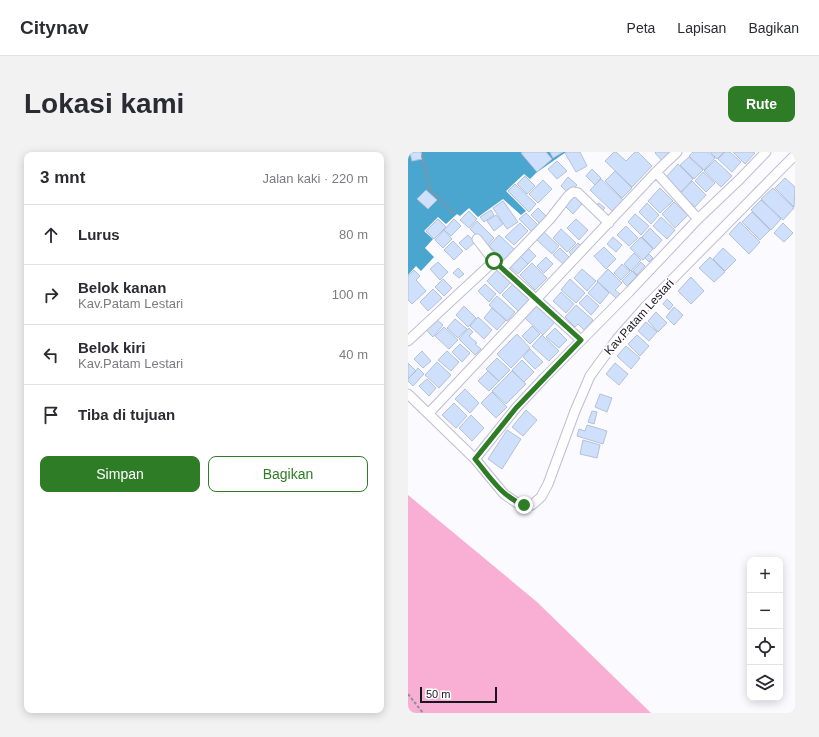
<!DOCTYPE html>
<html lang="id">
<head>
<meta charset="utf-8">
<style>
	body { margin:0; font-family:Arial,sans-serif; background:#f2f2f3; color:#2b2b33 }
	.controls { position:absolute; right:12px; bottom:12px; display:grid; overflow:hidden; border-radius:8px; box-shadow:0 2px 10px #0003 }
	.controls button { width:36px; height:36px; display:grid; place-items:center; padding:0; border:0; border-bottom:1px solid #e1e1e2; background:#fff; color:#2b2b33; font:20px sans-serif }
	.scale { position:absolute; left:12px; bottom:10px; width:77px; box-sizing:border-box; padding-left:4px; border:2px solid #181720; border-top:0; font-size:11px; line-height:14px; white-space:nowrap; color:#181720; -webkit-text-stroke:3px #fff; paint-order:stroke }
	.stop { position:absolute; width:12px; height:12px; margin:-9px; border:3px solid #2e7c25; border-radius:50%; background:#fff }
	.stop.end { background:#2e7c25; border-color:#fff; box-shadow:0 1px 4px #0008 }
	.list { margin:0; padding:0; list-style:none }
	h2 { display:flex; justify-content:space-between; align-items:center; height:52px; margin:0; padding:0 16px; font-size:17px }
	h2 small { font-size:13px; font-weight:400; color:#7c7c81 }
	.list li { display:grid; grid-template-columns:26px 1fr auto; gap:12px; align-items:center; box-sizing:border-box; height:60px; padding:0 16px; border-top:1px solid #e1e1e2 }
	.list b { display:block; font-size:15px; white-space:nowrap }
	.list p { margin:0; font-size:13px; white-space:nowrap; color:#7c7c81 }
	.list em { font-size:13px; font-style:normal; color:#7c7c81 }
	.actions { display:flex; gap:8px; padding:12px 16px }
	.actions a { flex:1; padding:9px 0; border:1px solid #2e7c25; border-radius:8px; text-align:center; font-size:14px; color:#2e7c25 }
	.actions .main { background:#2e7c25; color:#fff }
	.icon { flex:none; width:22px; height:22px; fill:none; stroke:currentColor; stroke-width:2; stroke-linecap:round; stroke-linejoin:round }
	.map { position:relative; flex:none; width:387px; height:561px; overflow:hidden; border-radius:8px }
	header { display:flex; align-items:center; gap:24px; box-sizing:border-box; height:56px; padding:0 20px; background:#fff; border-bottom:1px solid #e1e1e2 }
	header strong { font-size:19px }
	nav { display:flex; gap:22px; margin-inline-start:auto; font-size:14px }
	.intro { display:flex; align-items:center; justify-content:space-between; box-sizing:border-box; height:96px; padding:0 24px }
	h1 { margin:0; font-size:28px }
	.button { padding:10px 18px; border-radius:8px; background:#2e7c25; color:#fff; font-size:14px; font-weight:700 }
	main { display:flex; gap:24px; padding:0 24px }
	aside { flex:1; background:#fff; border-radius:8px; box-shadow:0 2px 10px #0003 }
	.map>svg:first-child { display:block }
</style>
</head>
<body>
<header>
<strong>Citynav</strong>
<nav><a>Peta</a><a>Lapisan</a><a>Bagikan</a></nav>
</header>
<div class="intro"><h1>Lokasi kami</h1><a class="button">Rute</a></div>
<main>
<aside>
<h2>3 mnt<small>Jalan kaki · 220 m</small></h2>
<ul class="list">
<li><svg class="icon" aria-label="ahead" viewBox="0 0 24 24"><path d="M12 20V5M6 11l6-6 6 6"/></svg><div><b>Lurus</b></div><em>80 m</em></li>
<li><svg class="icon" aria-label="right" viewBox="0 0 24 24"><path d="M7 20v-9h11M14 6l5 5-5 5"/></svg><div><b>Belok kanan</b><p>Kav.Patam Lestari</p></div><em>100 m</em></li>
<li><svg class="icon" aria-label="left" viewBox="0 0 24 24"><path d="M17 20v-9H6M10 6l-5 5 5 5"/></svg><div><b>Belok kiri</b><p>Kav.Patam Lestari</p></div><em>40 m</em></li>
<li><svg class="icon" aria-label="arrive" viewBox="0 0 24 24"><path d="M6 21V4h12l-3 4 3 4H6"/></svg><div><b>Tiba di tujuan</b></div></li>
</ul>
<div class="actions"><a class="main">Simpan</a><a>Bagikan</a></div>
</aside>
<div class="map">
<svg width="387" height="561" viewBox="0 0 387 561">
	<rect width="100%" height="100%" fill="#fafaff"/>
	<!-- green -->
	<path fill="#f9aed4" d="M0,343L129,450L243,561H0Z"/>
	<!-- water -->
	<path fill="#4aa6cf" d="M0,0H158L128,21L122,27L116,22L98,39L118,59L113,63L95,47L70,65L61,56L52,64L49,62L38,72L30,65L16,79L25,87L17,96L26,105L13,119L8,114L0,123Z"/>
	<!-- building -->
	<path fill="#cfe0fc" stroke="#b4c1d6" d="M7,0H13L14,7L4,9L2,1Z
		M115,0H138L144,7L129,20L113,1Z
		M142,0H155L145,6Z
		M159,0H172L179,14L168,20L157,1Z
		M206,0H208L218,9L227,0H230L244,14L224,35L197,9Z
		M248,0H263L256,11L247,1Z
		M285,0H300L307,6L296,18L281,4Z
		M302,0H316L309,7Z
		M317,0H322L333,10L324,20L310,7Z
		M325,0H346L347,1L337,12Z
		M281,5L295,18L286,27L272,13Z
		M307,8L324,24L313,35L296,19Z
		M149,9L159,19L149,27L140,17Z
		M270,12L285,27L273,40L258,25Z
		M184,17L193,26L187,33L178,24Z
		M207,19L224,36L214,46L197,29Z
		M295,20L307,31L298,40L287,29Z
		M117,24L127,34L119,42L109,32Z
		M160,25L169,33L161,42L153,34Z
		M377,26L387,35L386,55L367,36Z
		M193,27L215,48L204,59L182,38Z
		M135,28L144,37L130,51L121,42Z
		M284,29L298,43L287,55L272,42Z
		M107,32L128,52L121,60L100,39Z
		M252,36L265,49L252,61L240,49Z
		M365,36L386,56L375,68L353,47Z
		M18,38L29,48L20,57L9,47Z
		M166,44L174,52L165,62L157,54Z
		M353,48L373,67L363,78L343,58Z
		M95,49L110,70L99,77L85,56Z
		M266,50L280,63L267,76L254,62Z
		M191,51L197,56L193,60L187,54Z
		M239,51L251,63L243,72L231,60Z
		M130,56L140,66L133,73L123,63Z
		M83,58L86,63L76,70L72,65Z
		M61,59L69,67L61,76L52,68Z
		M344,60L362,78L352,88L334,70Z
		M118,61L132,75L125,81L111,67Z
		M227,62L241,74L233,83L220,70Z
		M88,63L95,72L86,79L79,69Z
		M253,65L267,78L259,87L245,74Z
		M30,67L38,75L26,87L18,79Z
		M46,67L53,74L43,84L36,78Z
		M168,67L180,78L171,88L159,76Z
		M69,69L86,86L79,94L62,77Z
		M332,70L352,90L341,102L321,82Z
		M112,71L120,79L106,93L97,85Z
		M375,71L385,81L376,90L366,81Z
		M218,74L230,86L221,94L209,83Z
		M242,76L254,88L246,97L234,85Z
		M153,77L168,91L159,100L145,86Z
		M36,78L44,87L35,96L27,88Z
		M135,79L151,94L144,102L128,87Z
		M60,83L67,90L58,98L51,91Z
		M91,83L108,99L98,110L81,94Z
		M205,85L214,93L208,100L199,92Z
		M233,85L245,97L235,108L222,96Z
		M45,89L55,99L46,108L36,98Z
		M170,91L173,94L164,104L161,100Z
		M119,95L128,104L120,112L111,103Z
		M196,95L208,107L198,117L186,104Z
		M152,96L161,105L155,112L145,103Z
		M315,96L328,108L317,119L305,107Z
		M226,101L233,108L223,119L216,112Z
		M110,102L120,112L110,122L100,113Z
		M241,102L245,106L241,110L237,106Z
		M138,105L145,112L136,121L129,114Z
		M302,105L317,120L306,130L291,116Z
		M30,110L40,120L32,128L22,117Z
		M233,110L237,114L229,123L225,119Z
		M124,111L139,126L127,138L112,123Z
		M214,112L222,119L213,128L206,121Z
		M50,116L56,122L51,126L45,121Z
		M90,117L103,130L92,142L79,129Z
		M174,117L188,129L179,139L166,126Z
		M200,117L214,131L207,138L212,142L208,146L189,129Z
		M6,118L12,124L8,128L18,139L4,152L0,148V124Z
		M224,119L229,124L219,134L214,129Z
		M283,125L296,139L283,152L270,139Z
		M35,127L44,136L36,144L27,135Z
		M162,127L177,141L168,151L153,138Z
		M107,130L123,146L110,159L94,143Z
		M190,130L201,141L192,152L180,141Z
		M77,132L88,142L81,150L70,139Z
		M25,137L34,146L20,159L12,150Z
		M153,140L166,152L158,161L145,149Z
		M179,143L191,154L183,163L171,151Z
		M89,144L107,160L99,169L81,153Z
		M259,147L265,153L261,158L255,152Z
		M168,153L185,168L176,178L170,172L167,175L157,165Z
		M56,154L68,166L60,175L48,163Z
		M128,154L147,170L135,183L117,166Z
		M266,155L275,163L266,173L258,165Z
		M84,156L98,168L89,178L76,166Z
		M248,160L259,171L250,180L240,169Z
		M70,165L84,178L76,187L62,174Z
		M28,167L35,173L25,185L18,178Z
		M47,167L59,177L50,186L39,176Z
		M238,170L249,180L241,189L230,179Z
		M124,174L132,182L122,192L114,184Z
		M36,175L50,188L41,197L27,184Z
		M61,176L65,180L61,184L69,191L67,192L73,197L67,203L51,187Z
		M147,176L159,188L151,196L138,185Z
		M109,182L122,196L103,216L89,202Z
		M134,183L151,199L141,209L124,194Z
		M229,183L241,194L232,204L220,192Z
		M52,192L62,201L54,210L44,200Z
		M218,194L232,206L223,217L209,204Z
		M122,197L135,210L127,217L115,205Z
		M14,199L23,209L15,216L6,207Z
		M39,199L51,210L43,219L30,208Z
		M89,206L102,218L91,229L78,217Z
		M114,208L126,220L116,230L104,218Z
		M29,210L43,223L31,236L17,223Z
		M0,211L8,219L1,226L0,225Z
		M207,211L220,222L211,233L198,222Z
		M10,216L16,222L5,234L0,229V227Z
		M80,219L91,229L81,239L70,229Z
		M104,219L118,232L98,252L84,239Z
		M19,227L28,236L21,244L11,234Z
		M57,237L71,251L62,261L47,247Z
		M84,240L99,255L88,266L73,251Z
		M192,242L204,246L199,260L187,255Z
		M46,251L59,264L48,276L34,263Z
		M118,258L129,268L115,284L104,275Z
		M184,259L189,260L186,272L180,270Z
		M63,263L76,276L64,289L51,276Z
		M179,273L199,279L195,292L169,284L171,277L177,279Z
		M99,278L113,287L94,317L80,307Z
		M175,288L192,293L189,306L172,302Z"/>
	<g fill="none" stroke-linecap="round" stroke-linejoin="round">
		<defs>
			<path id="street" d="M248,20L290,67
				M69,87L86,109
				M95,116L142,67L160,44L165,40L170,41L201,71
				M0,189L86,109L173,188
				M0,242L67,307L96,342L109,351L116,353H124L133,345L140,332L167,259L182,224L209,187L238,154L387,3
				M21,261L248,20L269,0
				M67,307L108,256L136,226L221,140L290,67L332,27L358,0"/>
		</defs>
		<!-- street casing -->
		<use href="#street" stroke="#bfbdd4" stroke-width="11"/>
		<!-- path -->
		<path stroke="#8f8f96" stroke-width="2" stroke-dasharray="3 2" stroke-linecap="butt" d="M14,3L22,37L47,63
			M0,542L15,561"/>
		<!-- street -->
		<use href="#street" stroke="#fff" stroke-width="9"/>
	</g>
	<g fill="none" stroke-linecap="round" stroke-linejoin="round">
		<!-- route -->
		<path stroke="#2e7c25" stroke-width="5" d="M86,109L173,188L108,256L67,307C81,324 94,345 116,353"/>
	</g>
	<g text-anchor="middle" stroke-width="3.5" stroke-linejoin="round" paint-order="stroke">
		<!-- street labels -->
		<g font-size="12" fill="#181720" stroke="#fff">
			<text transform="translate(231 165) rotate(-48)" y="4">Kav.Patam Lestari</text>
		</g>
	</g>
</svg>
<div class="controls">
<button>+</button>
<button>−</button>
<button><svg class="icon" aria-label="locate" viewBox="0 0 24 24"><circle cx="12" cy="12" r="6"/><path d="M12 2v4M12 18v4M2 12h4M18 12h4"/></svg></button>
<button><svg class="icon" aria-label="layers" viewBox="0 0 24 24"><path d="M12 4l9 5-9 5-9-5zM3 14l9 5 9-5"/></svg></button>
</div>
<div class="scale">50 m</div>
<div class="stop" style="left:86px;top:109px"></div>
<div class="stop end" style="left:116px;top:353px"></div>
</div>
</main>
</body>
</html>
